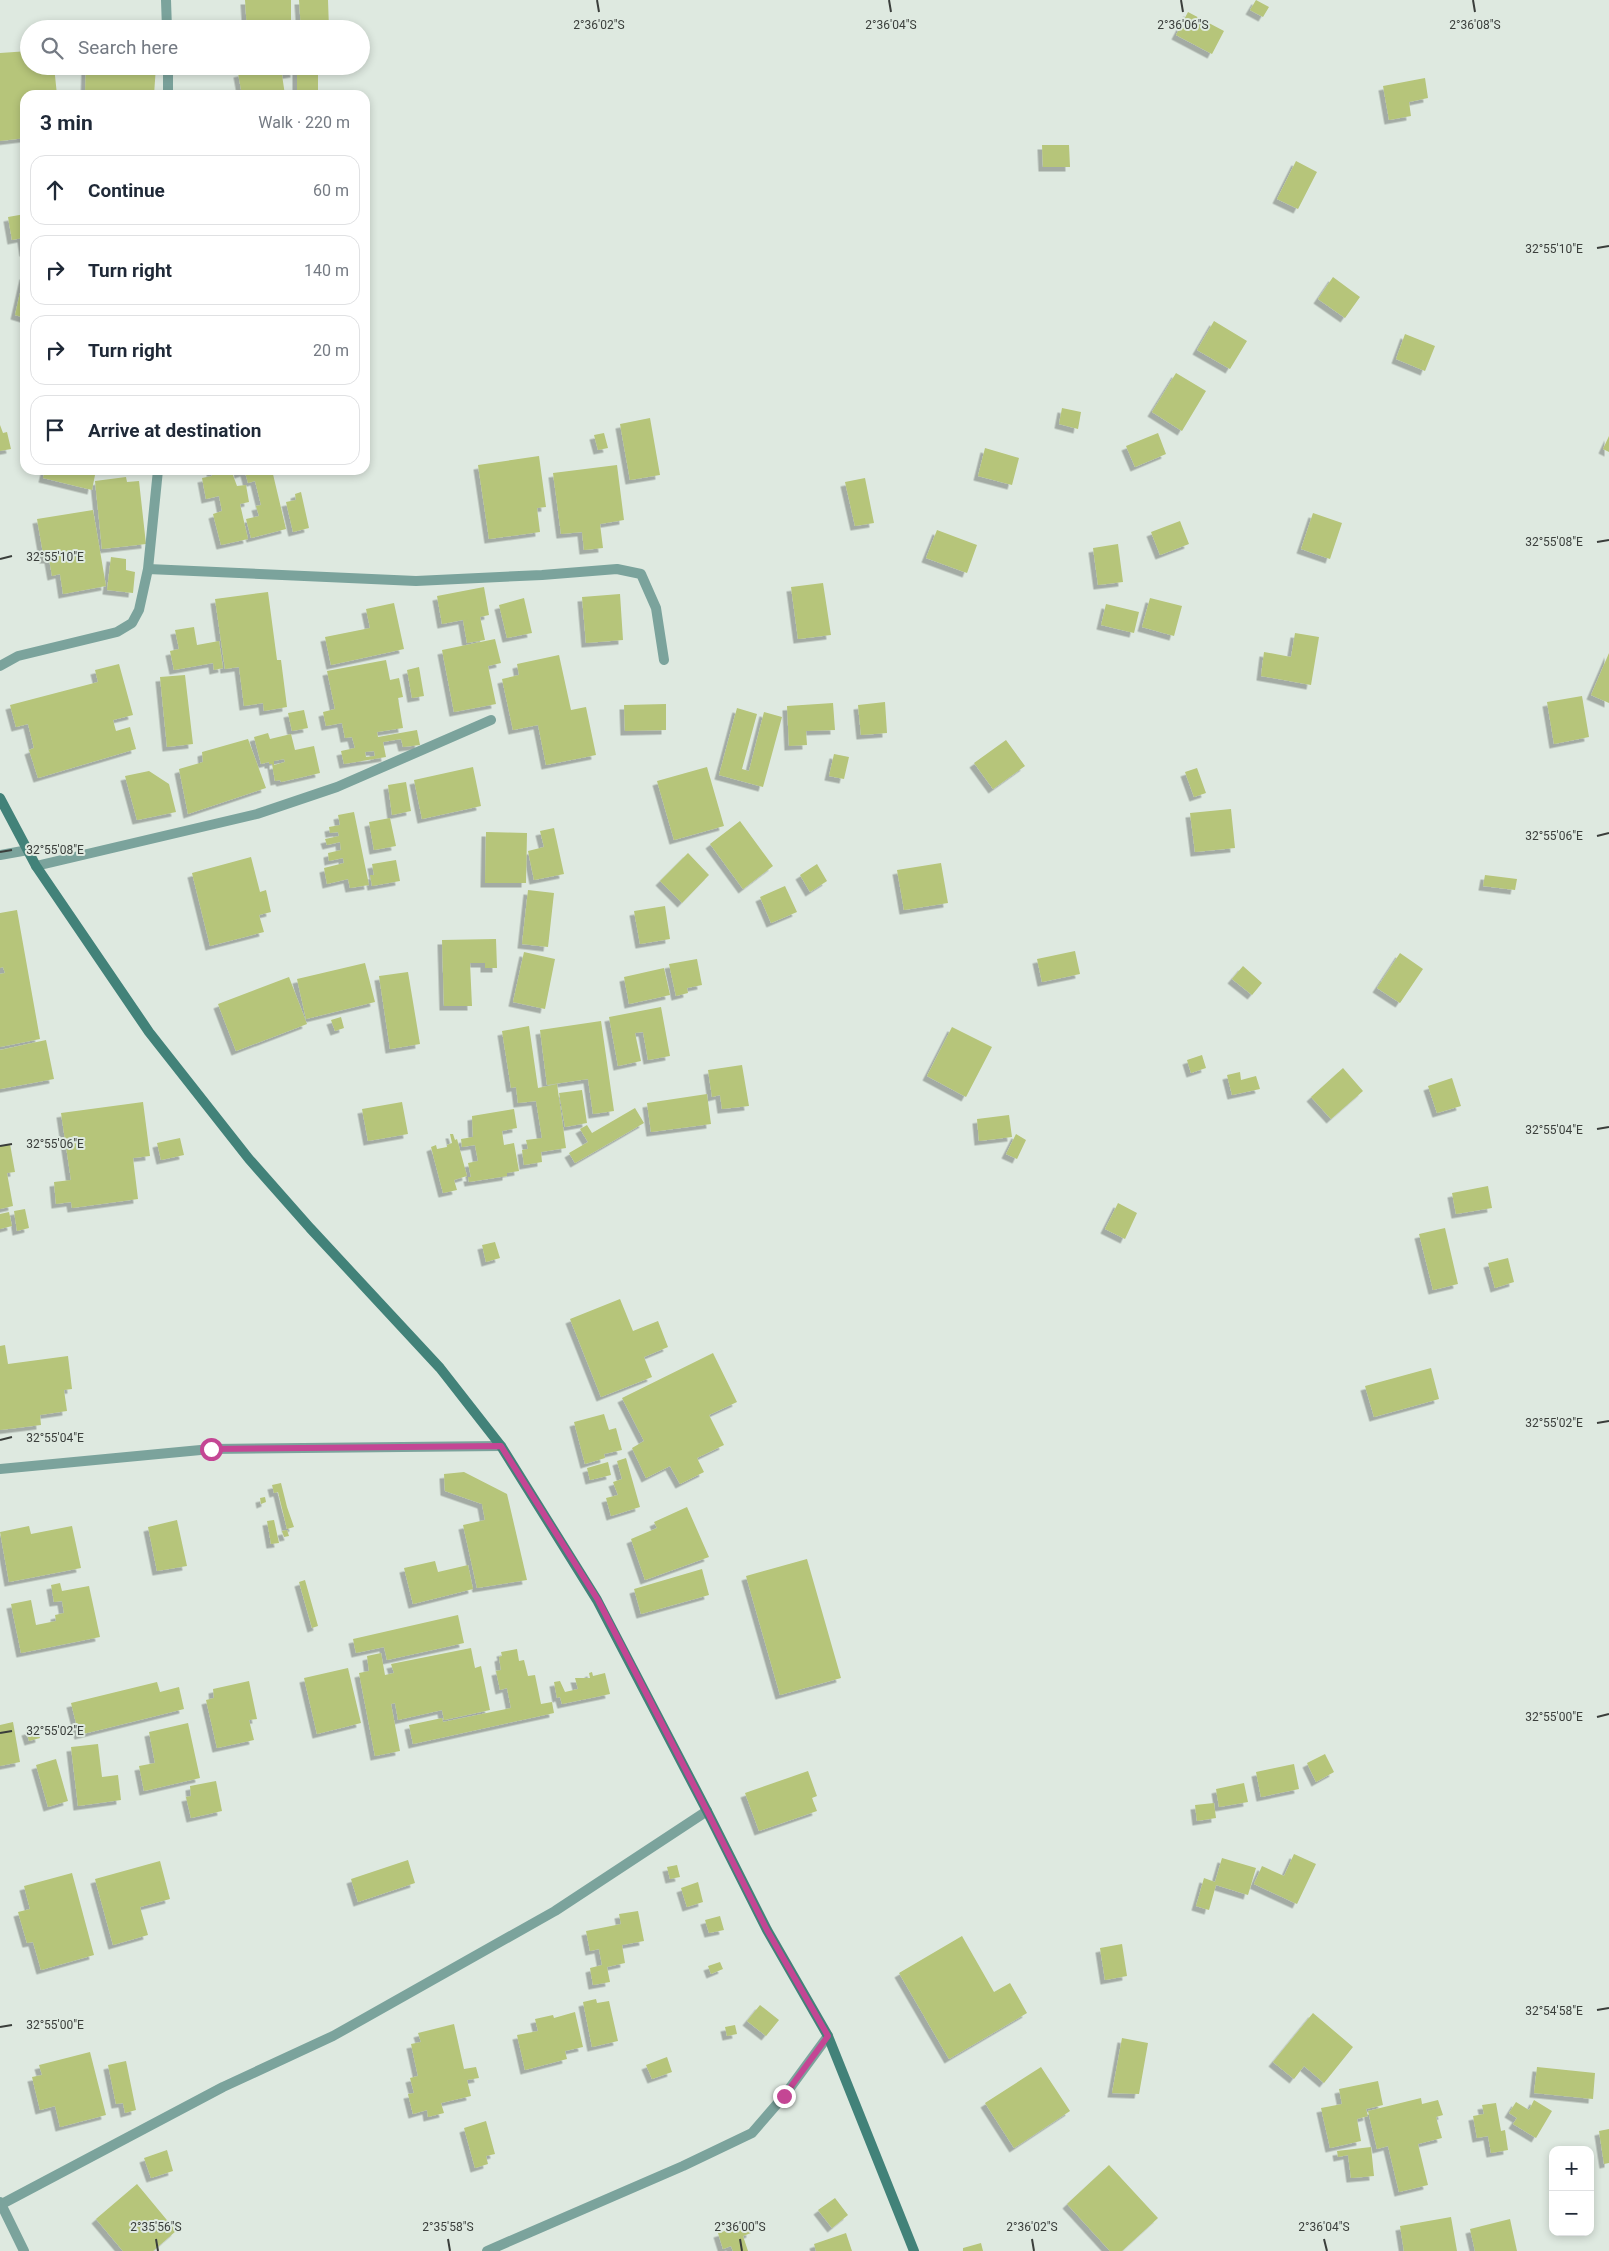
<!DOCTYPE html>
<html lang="en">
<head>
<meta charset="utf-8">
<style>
	body { margin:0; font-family:Roboto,sans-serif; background:#f6f6f7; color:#1f2937 }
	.controls { position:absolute; right:15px; bottom:15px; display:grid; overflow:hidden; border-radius:10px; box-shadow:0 2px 8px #0003 }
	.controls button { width:45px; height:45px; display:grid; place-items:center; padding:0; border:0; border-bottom:1px solid #e0e1e3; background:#fff; color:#1f2937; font:25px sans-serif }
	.stop { position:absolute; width:15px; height:15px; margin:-11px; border:4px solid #c44694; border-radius:50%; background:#fff }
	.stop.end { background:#c44694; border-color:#fff; box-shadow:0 1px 5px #0008 }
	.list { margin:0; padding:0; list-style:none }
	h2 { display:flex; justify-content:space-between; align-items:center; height:65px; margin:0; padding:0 20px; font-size:21px }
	h2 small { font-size:16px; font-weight:400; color:#747a83 }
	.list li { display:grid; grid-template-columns:32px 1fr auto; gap:15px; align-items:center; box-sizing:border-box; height:70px; margin:0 10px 10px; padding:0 10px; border:1px solid #e0e1e3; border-radius:15px }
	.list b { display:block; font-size:19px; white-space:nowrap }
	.list em { font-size:16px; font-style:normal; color:#747a83 }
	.icon { flex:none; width:28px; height:28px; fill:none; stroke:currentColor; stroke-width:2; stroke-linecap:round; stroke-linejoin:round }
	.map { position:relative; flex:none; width:1609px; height:2251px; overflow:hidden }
	.search { position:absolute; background:#fff; box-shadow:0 2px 8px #0003; left:20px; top:20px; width:350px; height:55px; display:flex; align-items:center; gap:12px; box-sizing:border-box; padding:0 18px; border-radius:28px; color:#747a83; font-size:19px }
	.panel { position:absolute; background:#fff; box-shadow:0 2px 8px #0003; left:20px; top:90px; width:350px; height:385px; border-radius:15px }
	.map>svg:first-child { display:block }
</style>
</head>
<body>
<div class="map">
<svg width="1609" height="2251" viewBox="0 0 1609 2251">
	<defs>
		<filter id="shadow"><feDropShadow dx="-4.5" dy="4.5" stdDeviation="0" flood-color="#0004"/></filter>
	</defs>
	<rect width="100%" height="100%" fill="#dee9e0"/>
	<!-- building -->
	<path fill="#b6c57a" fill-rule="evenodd" filter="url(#shadow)" d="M245,0H291V29H247Z
		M299,0H328L329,29H301Z
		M1256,0L1269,7L1263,17L1250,10Z
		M1188,12L1224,31L1212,54L1176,35Z
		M111,20L158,22V29H110Z
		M29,51V66H54L57,95H25V138L0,141V53Z
		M86,66H156L154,95H85Z
		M271,66H294L295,73L282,75L285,95H242L238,73Z
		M297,66H318V95H297Z
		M1425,78L1428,98L1409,102L1411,116L1389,120L1383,86Z
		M1042,145H1069L1070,167H1043Z
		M1296,161L1317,172L1298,209L1277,199Z
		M25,214V252H24L22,238L12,240L8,217Z
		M24,275H25V318L15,315Z
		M1333,277L1360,297L1345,318L1318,299Z
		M1214,321L1247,341L1230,369L1197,350Z
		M1405,334L1435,346L1425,371L1396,359Z
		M1176,373L1206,391L1182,431L1152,412Z
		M1062,408L1081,412L1078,429L1059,424Z
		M650,418L660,475L630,480L620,424Z
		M0,425L3,433L7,432L11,449L0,451Z
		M604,433L608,448L598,450L594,435Z
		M1158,433L1166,454L1135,467L1126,446Z
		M1609,436V452L1603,449Z
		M985,448L1019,458L1012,485L978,476Z
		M539,456L546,507L537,508L540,532L489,539L478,465Z
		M617,465L624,520L600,524L603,548L584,550L582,532L561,534L553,473Z
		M45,470H96L92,490L43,478Z
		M211,470H221L222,472L231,470L237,486L246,485L249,502L240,504L248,539L221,545L213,514L222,511L219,496L206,499L202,478L212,476Z
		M238,470H272L286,529L251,538L246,519L259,516L256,506L261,505L255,481L248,483L245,472L239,474Z
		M126,477L127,482L139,481L146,544L102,549L95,481Z
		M865,478L874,523L855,526L845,482Z
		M301,492L309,528L293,532L286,502L296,500L295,494Z
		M93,510L106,586L63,594L60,574L52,576L49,559H44L37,519Z
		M1313,513L1342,523L1330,559L1301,549Z
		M1180,521L1189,544L1160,555L1151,532Z
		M937,530L977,545L967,573L926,558Z
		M1118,544L1123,582L1098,585L1093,548Z
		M111,557L126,559V570L135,572L133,593L107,590Z
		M823,583L831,635L798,639L791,587Z
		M484,587L489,615L480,617L485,640L467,643L463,620L473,618L442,624L437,596Z
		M268,592L277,660H281L287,707L264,711L263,703L244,706L239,667L225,669L215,599Z
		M620,594L623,640L586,643L582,597Z
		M524,598L532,633L507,638L499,605Z
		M1150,598L1182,606L1174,636L1142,627Z
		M394,603L404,649L331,665L325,637L370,628L366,609Z
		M1106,604L1139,612L1134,633L1101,625Z
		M194,627L197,645L219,641L223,668L214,670L213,663L174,670L170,651L179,649L175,630Z
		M1295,633L1319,637L1311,685L1261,676L1264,652L1291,657Z
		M495,639L501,663L488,666L496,704L454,712L442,650Z
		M1609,653V703L1591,695Z
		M559,655L571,710L586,707L596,755L546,765L538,725L513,730L502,679L519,675L517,664Z
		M386,660L390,680L399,678L403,697L398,698L403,728L377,732L378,737L417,730L420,745L403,747L401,739L383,742L386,757L344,764L341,751L355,748L352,737L345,738L342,723L326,726L323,712L335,709L327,671ZM374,751L375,756L366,757L365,752Z
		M119,664L133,715L113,720L116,731L130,727L136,749L38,778L29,750L34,748L28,724L16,727L10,705L98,682L95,670Z
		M419,667L424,696L412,698L407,670Z
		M185,675L193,744L167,747L160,677Z
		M1582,696L1589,737L1554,744L1547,702Z
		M885,702L887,733L861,735L858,705Z
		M833,703L835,730L806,731L807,745L789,746L787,706Z
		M666,704V730L625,731L624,705Z
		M737,708L757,714L742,769L749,771L764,712L782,717L763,787L719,775Z
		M304,710L308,728L292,731L288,713Z
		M268,733L270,739L291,734L295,750L314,746L320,773L281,782L280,780L275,781L272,764H269V762L261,764L254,737ZM284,759L285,762L274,765V761Z
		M248,739L266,788L188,814L179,769L203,762L202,752Z
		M1006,740L1025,766L993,789L974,763Z
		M834,754L849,757L844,779L829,776Z
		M473,767L481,806L422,819L414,780Z
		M707,767L724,826L674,840L657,781Z
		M1197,768L1206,793L1194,797L1185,772Z
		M149,771L169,784L176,812L137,820L125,776Z
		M406,782L411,811L392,815L388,785Z
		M1231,809L1235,848L1195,852L1190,813Z
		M354,812L369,885L350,888L348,879L327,884L324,868L344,863L343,858L329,861L328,853L341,850L340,842L327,845L325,839L339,836L338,832L330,833L329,827L340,825L338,815Z
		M390,818L396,846L374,850L369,822Z
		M740,821L773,866L743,889L710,844Z
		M554,828L564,874L534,880L528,851L544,847L540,831Z
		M486,832L527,833L526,883H485Z
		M688,853L709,875L682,903L660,881Z
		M251,857L260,892L266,890L271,912L259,915L264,932L210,946L192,873Z
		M396,860L400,881L372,886L370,875H374L372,864Z
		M941,863L948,903L904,910L897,870Z
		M817,864L827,881L810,892L800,875Z
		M1485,875L1517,879L1515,890L1483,886Z
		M785,886L797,912L771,923L760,897Z
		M528,890L554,893L548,947L522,944Z
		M665,906L670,939L640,944L634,911Z
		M17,910L40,1039L0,1047V974L5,973L3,967L0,968V913Z
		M496,939L497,968H485V963H470L472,1006H444L442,940Z
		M1075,951L1080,974L1042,982L1037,959Z
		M524,952L555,959L545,1009L513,1002Z
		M1400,953L1423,969L1400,1003L1377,988Z
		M697,959L702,985L687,988L688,993L676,996L669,964Z
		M365,963L375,1002L306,1019L297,979Z
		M1243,966L1262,983L1252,995L1232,979Z
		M664,968L670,995L629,1004L624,977Z
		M408,972L420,1044L390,1049L379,976Z
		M289,977L307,1024L236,1051L218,1004Z
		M661,1007L670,1056L648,1060L643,1032L635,1033L641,1061L618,1066L609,1017Z
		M341,1017L344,1028L335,1031L331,1020Z
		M601,1021L614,1111L593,1114L588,1079L547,1085L540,1030Z
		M529,1026L538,1088L557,1084L566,1148L541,1152L542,1162L524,1165L522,1150L528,1149L526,1140L542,1138L536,1101L518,1103L516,1087L511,1088L502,1031Z
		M952,1027L992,1047L966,1097L927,1076Z
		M46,1040L54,1079L0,1089V1050Z
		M1202,1055L1206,1068L1191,1073L1187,1060Z
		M742,1065L749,1106L722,1109L720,1095L712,1097L708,1070Z
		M1343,1068L1363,1091L1331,1119L1311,1097Z
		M1240,1072L1241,1080L1256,1076L1260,1089L1232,1095L1227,1075Z
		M1452,1078L1461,1106L1437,1113L1428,1086Z
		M582,1090L587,1123L565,1127L559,1093Z
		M707,1094L711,1124L651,1132L647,1103Z
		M143,1102L150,1156L133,1158L138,1199L72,1208L71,1202L56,1204L54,1182L71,1180L61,1113Z
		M402,1102L408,1134L368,1141L362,1109Z
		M635,1108L644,1123L575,1163L569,1153L588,1142L580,1129L587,1125L592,1133Z
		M514,1109L517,1128L502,1131L504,1145L514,1143L519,1171L507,1173V1176L469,1182L468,1177H471L468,1163L478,1161L475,1145L462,1147L461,1139L473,1137L472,1116Z
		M1009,1115L1012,1137L979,1141L977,1119Z
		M450,1134H453L455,1140L457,1139L467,1176L454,1180L457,1190L443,1193L431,1147L436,1145L437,1149L447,1147V1145L452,1143Z
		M1016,1134L1026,1140L1017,1159L1006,1154Z
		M180,1138L184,1155L161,1160L157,1143Z
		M10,1144L15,1172L7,1173L13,1206L0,1209V1146Z
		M1488,1186L1492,1208L1456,1214L1452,1193Z
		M1118,1203L1137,1213L1125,1239L1105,1229Z
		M25,1209L29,1228L17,1231L14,1211Z
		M9,1212L12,1226L0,1229V1214Z
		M1445,1228L1458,1284L1433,1290L1419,1234Z
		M495,1242L500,1258L486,1262L482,1245Z
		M1508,1258L1514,1282L1495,1288L1488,1263Z
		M620,1299L633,1331L658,1321L668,1347L644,1357L652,1377L601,1397L570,1319Z
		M5,1345L8,1364L68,1356L72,1389L64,1390L67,1411L40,1415L41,1425L0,1430V1346Z
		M713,1353L737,1402L709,1415L724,1445L697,1458L704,1472L680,1484L670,1466L646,1478L632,1448L644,1441L622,1398Z
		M1431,1368L1439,1399L1374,1417L1365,1386Z
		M604,1414L609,1430L616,1428L622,1450L604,1454L605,1458L585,1464L574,1422Z
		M626,1458L640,1507L611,1516L606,1498L618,1495L613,1482L622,1479L617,1461Z
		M608,1462L611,1475L590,1480L587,1468Z
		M464,1472L507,1494L527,1580L477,1588L463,1525L485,1520L482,1504L445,1491L444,1474Z
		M281,1483L287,1507L294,1527L287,1529L278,1492L274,1493L272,1485Z
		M265,1497L266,1502L261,1504L260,1498Z
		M687,1507L709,1557L645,1580L631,1539L657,1528L654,1522Z
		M177,1520L187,1566L157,1571L148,1527Z
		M274,1520L279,1543L271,1544L267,1521Z
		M29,1526L31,1534L72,1526L81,1568L9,1582L0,1532Z
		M287,1530L289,1536L284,1537L282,1531Z
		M807,1559L841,1678L780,1695L746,1576Z
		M435,1561L438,1572L468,1565L473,1589L413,1604L404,1568Z
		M702,1569L709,1595L641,1614L634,1589Z
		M305,1580L318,1626L312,1628L299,1582Z
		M60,1583L62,1591L89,1586L100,1637L21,1653L11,1604L31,1600L36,1625L56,1621L55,1615L64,1613L62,1601L54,1602L51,1585Z
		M458,1615L464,1643L387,1660L384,1647L356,1653L353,1639Z
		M471,1648L475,1668L481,1666L490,1710L444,1720L442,1710L398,1720L395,1703L391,1704L400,1751L375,1756L359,1673L369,1671L367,1656L381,1653L385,1675L394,1673L391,1664Z
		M517,1649L519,1661L524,1660L528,1676L535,1675L541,1704L552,1702L554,1713L413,1744L409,1725L442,1718L443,1722L511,1708L507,1688L500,1690L496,1671L501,1670L499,1657L502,1656L501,1652Z
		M348,1668L361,1723L317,1734L304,1678Z
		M592,1672L593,1676L605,1673L610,1694L562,1704L560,1697L557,1698L554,1682L560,1681L565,1692L578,1689L575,1678H590L589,1673Z
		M249,1681L257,1719L249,1720L254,1740L217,1748L206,1700L214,1698L213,1689Z
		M157,1682L160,1692L179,1687L184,1709L79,1735L71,1703Z
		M13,1722L20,1762L0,1766V1725Z
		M188,1723L200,1778L144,1791L139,1766L155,1763L149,1732Z
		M38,1728L40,1738L29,1741L26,1731Z
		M98,1744L102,1777L118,1775L121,1800L78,1806L71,1747Z
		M1325,1754L1334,1772L1316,1782L1307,1763Z
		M56,1759L68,1801L48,1807L36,1765Z
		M1294,1764L1299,1789L1261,1797L1256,1772Z
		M808,1771L817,1796L812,1798L817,1811L759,1831L745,1793Z
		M216,1781L222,1811L191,1818L186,1797L191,1796L190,1786Z
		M1244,1783L1248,1802L1219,1807L1216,1789Z
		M1214,1803L1216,1818L1197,1821L1195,1805Z
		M1294,1854L1316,1864L1297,1904L1254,1884L1262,1866L1284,1876Z
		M1222,1858L1256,1868L1248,1895L1216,1885L1209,1910L1196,1906L1204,1878L1215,1882Z
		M408,1860L415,1883L358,1902L351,1879Z
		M160,1861L170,1899L140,1907L148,1935L113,1945L95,1879Z
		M677,1865L680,1877L670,1879L667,1867Z
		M72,1873L94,1955L41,1970L33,1942L27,1943L18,1912L30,1909L24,1886Z
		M698,1882L703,1902L687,1907L681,1888Z
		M638,1911L644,1941L622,1945L625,1963L607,1967L610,1982L593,1985L590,1968L602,1965L599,1949L590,1951L586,1931L621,1924L619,1914Z
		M720,1916L724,1930L709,1933L705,1920Z
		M962,1936L994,1992L1010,1983L1027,2013L949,2059L899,1973Z
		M1122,1944L1127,1976L1105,1980L1100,1948Z
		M720,1962L723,1969L711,1974L708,1966Z
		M596,1999L597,2003L609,2001L618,2041L592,2047L583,2002Z
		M760,2005L779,2020L766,2036L747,2021Z
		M575,2012L583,2047L565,2051L567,2059L525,2070L517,2035L538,2031L535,2019L553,2015L554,2018Z
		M1313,2013L1353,2047L1324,2083L1304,2066L1294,2079L1273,2062Z
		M454,2024L464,2069L476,2067L479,2078L467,2080L471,2096L441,2103L444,2113L428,2117L427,2110L413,2114L408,2094L414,2093L410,2078L418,2076L411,2044L421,2042L418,2033Z
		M735,2025L737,2034L727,2036L725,2027Z
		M1122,2038L1148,2043L1139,2094L1112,2093Z
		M90,2052L106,2115L60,2127L55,2106L40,2110L32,2077L42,2075L39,2065Z
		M667,2057L672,2072L652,2079L646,2065Z
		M126,2061L136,2110L125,2113L123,2103L116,2104L108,2065Z
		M1041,2067L1070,2111L1014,2148L985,2103Z
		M1537,2067L1595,2073L1593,2099L1534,2093Z
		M1378,2081L1383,2105L1366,2109L1368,2116L1357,2119L1361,2141L1330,2148L1321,2108L1342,2104L1339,2089Z
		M1421,2098L1422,2104L1438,2100L1443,2115L1436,2117L1442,2138L1418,2144L1428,2185L1399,2192L1388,2146L1377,2149L1368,2111Z
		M1534,2100L1552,2111L1536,2138L1513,2124L1517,2118L1509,2113L1516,2102L1529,2110Z
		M1496,2103L1501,2131L1505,2130L1508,2150L1491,2153L1488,2136L1477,2138L1473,2116L1484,2114L1482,2105Z
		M486,2121L495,2154L486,2156L488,2164L475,2168L464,2128Z
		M1609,2129V2163L1604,2164L1599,2131Z
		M1371,2147L1374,2176L1351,2178L1348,2155L1338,2157L1337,2151Z
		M167,2150L173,2171L151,2178L144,2158Z
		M1109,2165L1158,2218L1122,2251H1110L1067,2204Z
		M137,2184L176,2231L153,2251H123L96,2219Z
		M835,2198L848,2215L832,2228L818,2210Z
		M1451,2217L1457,2251H1404L1400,2226Z
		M1510,2219L1517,2251H1475L1470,2229Z
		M749,2224L751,2233L743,2236L748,2251H733L731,2246L723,2249L718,2233Z
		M846,2233L852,2251H816L814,2244Z
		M981,2243L983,2251H963V2248Z"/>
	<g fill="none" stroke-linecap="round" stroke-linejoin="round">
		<!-- street -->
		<path stroke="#7ba39c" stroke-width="10" d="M166,0L167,29
			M168,66V95
			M148,569L416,581L542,575L617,569L641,574L656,608L664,660
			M0,666L18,656L117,632L132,623L139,610L148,569L158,470
			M0,855L28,850
			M36,866L257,814L337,787L491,720
			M0,1469L211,1449L501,1446
			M0,2202L24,2251
			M0,2205L223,2087L333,2036L555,1911L707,1811
			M487,2251L683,2166L752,2133L784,2096L828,2036"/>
		<!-- secondary -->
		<path stroke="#428279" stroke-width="10" d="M0,798L36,866L149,1032L249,1159L310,1228L440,1368L501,1446L597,1600L707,1811L767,1930L828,2036L914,2251"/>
	</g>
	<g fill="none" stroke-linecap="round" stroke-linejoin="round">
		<!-- route -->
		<path stroke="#c44694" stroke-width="6" d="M211,1449L501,1446L598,1600L707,1811L767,1930L828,2036L784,2096"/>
	</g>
	<!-- ticks -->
	<path fill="none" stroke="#3a3e3b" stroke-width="2" d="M597,0L599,12M889,0L891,12M1181,0L1183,12M1473,0L1475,12M1597,248L1609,246M1597,542L1609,540M0,559L12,556M1597,836L1609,833M0,852L12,850M1597,1129L1609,1127M0,1146L12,1144M1597,1423L1609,1421M0,1440L12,1437M1597,1717L1609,1714M0,1733L12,1731M1597,2010L1609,2008M0,2027L12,2025M156,2239L158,2251M448,2239L450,2251M740,2239L742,2251M1032,2239L1034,2251M1324,2239L1327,2251"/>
	<g font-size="12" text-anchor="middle" fill="#3a3e3b" stroke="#dee9e0" stroke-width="4" stroke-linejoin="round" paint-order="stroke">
		<text x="1475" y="29">2°36'08"S</text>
		<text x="599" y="29">2°36'02"S</text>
		<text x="891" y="29">2°36'04"S</text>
		<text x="1183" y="29">2°36'06"S</text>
		<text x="1554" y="253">32°55'10"E</text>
		<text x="1554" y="546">32°55'08"E</text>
		<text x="55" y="561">32°55'10"E</text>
		<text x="1554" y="840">32°55'06"E</text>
		<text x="55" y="854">32°55'08"E</text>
		<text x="1554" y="1134">32°55'04"E</text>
		<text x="55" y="1148">32°55'06"E</text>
		<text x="1554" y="1427">32°55'02"E</text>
		<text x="55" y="1442">32°55'04"E</text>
		<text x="1554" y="1721">32°55'00"E</text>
		<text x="55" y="1735">32°55'02"E</text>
		<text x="1554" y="2015">32°54'58"E</text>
		<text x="55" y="2029">32°55'00"E</text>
		<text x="156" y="2231">2°35'56"S</text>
		<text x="448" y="2231">2°35'58"S</text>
		<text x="740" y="2231">2°36'00"S</text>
		<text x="1032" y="2231">2°36'02"S</text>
		<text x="1324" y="2231">2°36'04"S</text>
	</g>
</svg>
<div class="controls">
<button>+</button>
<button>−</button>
</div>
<div class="stop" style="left:211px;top:1449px"></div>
<div class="stop end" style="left:784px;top:2096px"></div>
<div class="search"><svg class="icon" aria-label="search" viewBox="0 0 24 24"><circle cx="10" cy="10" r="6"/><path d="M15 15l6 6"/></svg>Search here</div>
<section class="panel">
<h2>3 min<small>Walk · 220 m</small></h2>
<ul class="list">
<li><svg class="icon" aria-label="ahead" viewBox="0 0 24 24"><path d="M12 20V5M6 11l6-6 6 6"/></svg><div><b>Continue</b></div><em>60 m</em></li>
<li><svg class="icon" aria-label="right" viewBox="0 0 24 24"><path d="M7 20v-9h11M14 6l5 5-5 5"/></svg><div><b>Turn right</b></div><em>140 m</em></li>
<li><svg class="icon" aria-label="right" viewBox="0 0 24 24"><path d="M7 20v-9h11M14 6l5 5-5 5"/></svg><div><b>Turn right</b></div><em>20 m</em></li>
<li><svg class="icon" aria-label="arrive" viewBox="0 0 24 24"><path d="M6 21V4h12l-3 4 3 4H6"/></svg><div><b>Arrive at destination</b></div></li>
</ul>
</section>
</div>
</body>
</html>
